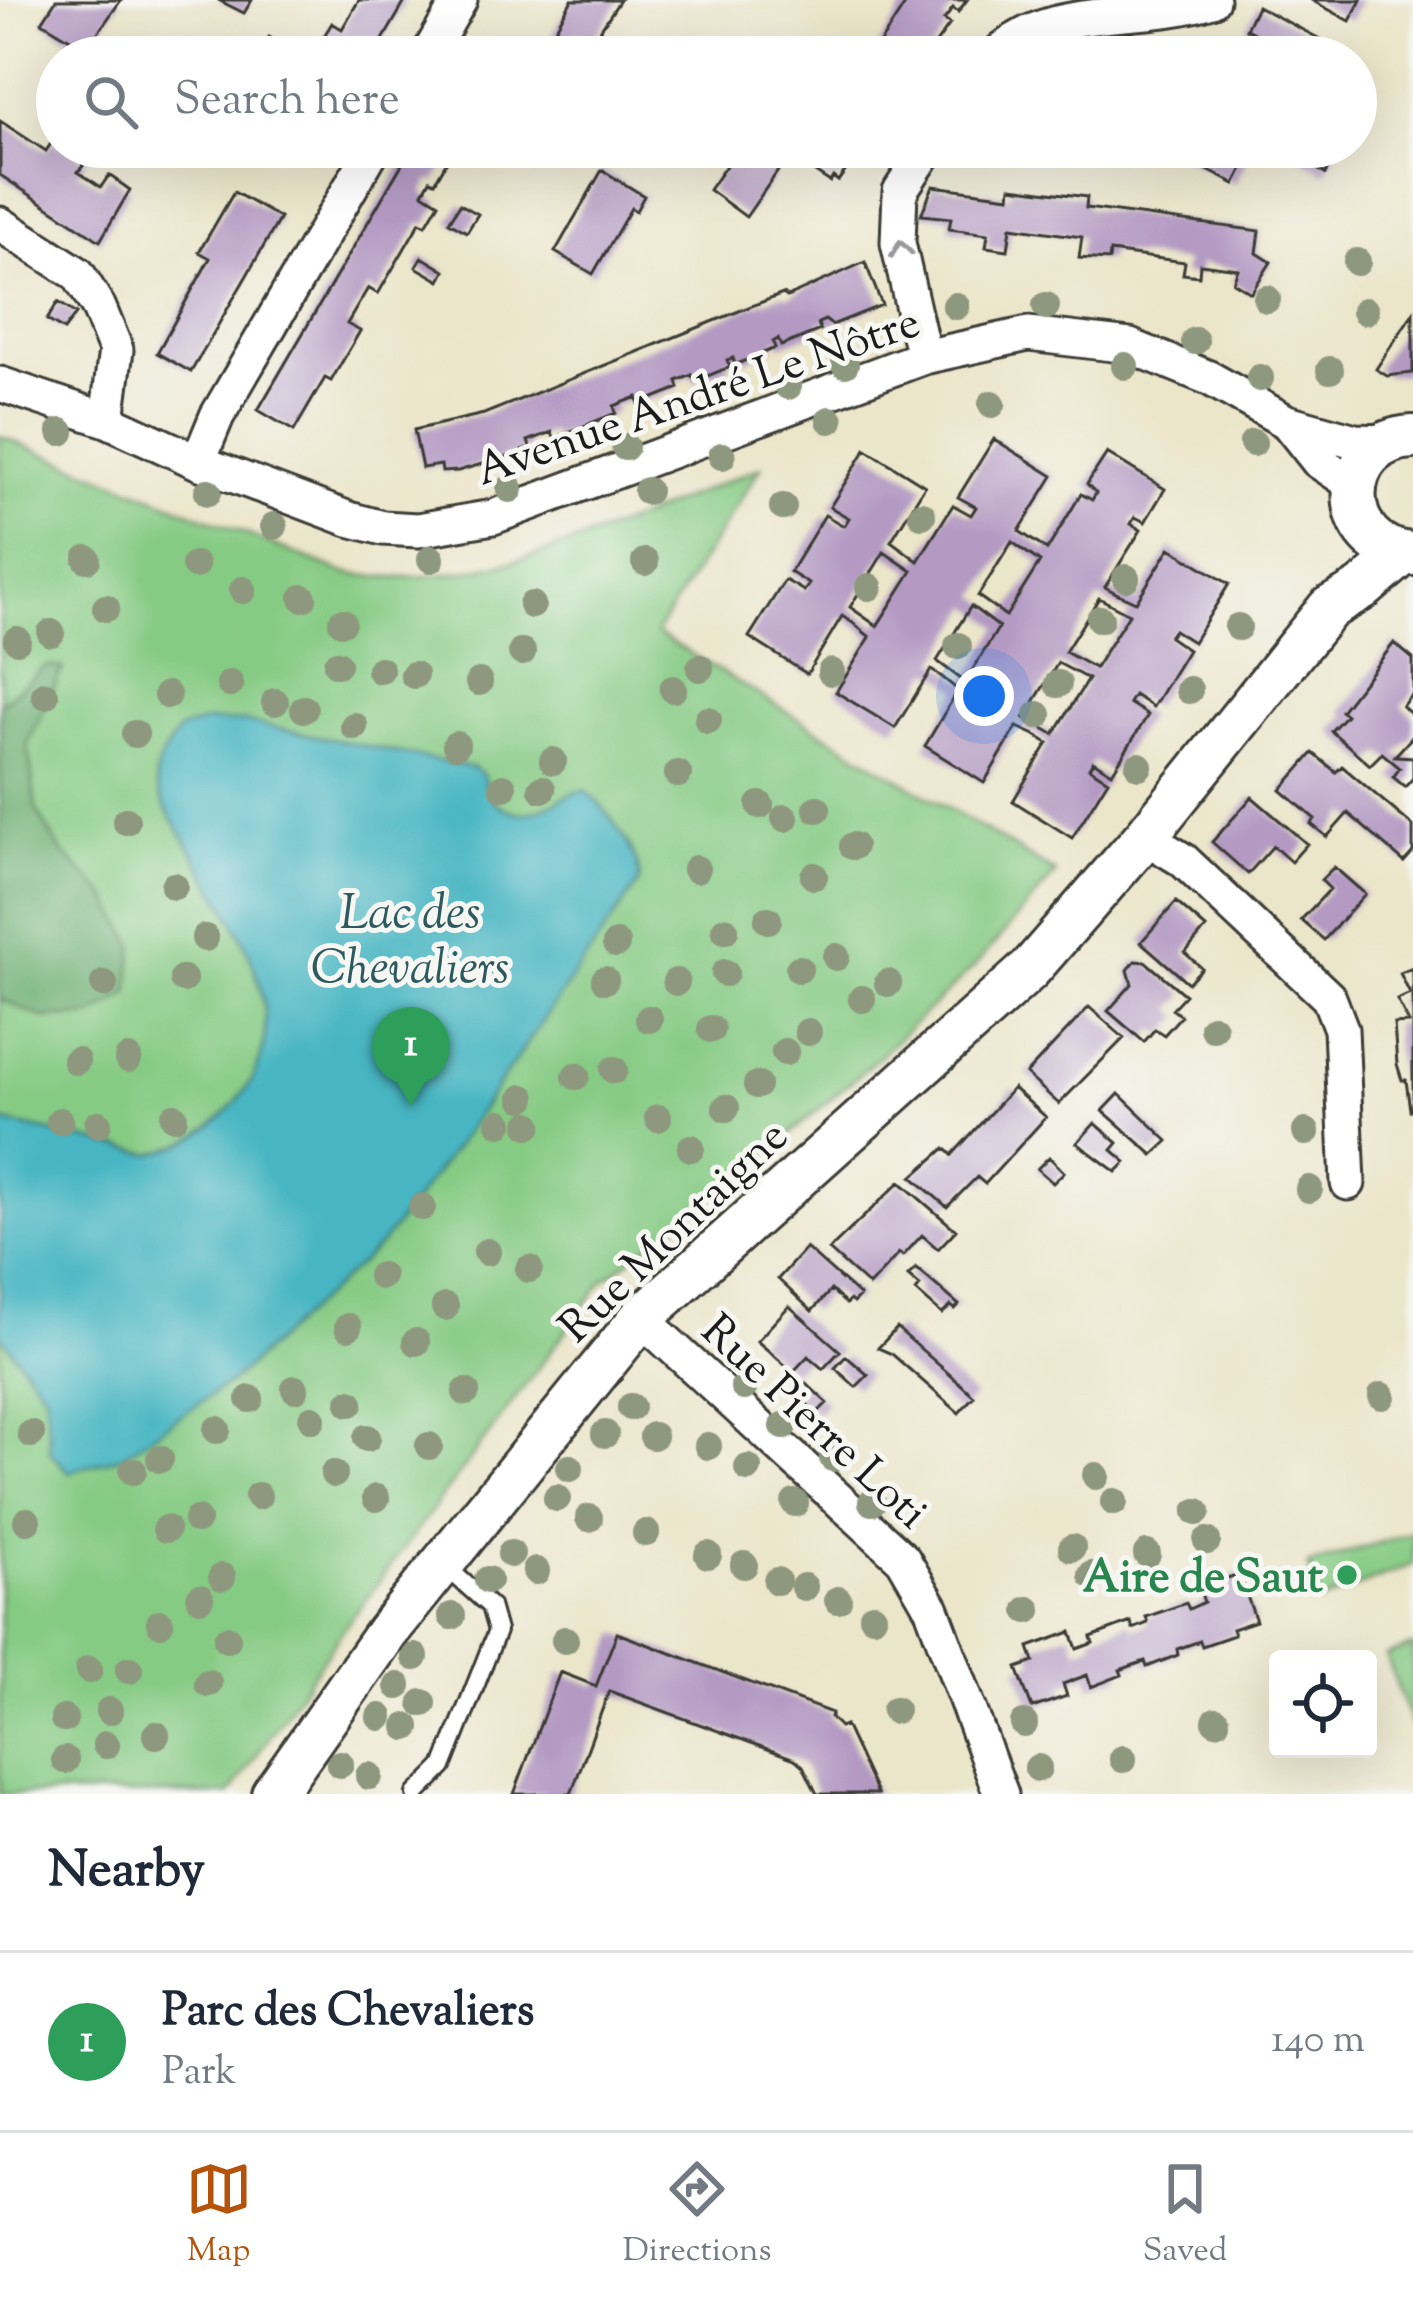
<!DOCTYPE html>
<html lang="en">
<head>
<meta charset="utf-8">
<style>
	body { margin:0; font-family:"Sorts Mill Goudy",serif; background:#f6f6f7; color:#1f2937 }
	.controls { position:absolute; right:36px; bottom:36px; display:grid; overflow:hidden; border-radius:12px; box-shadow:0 12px 48px #0002 }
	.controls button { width:108px; height:108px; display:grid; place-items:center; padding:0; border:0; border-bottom:3px solid #e0e1e3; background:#fff; color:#1f2937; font:60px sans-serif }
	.you { position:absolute; left:984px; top:696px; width:42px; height:42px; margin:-30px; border:9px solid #fff; border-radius:50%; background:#1a73e8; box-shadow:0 0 0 18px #1a73e833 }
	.badge { display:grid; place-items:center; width:78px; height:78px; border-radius:50%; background:#b45309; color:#fff; font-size:39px; font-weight:700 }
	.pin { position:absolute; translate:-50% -99px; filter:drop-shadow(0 3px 6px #0008) }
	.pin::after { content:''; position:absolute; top:63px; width:42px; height:36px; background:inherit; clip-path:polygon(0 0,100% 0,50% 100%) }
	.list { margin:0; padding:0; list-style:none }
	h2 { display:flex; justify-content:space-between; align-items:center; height:156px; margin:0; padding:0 48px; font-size:51px }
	h2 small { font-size:39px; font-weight:400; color:#747a83 }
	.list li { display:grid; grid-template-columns:78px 1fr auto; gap:36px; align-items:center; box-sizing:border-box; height:180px; padding:0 48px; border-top:3px solid #e0e1e3 }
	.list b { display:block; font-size:45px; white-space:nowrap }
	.list p { margin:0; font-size:39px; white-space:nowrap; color:#747a83 }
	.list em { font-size:39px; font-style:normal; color:#747a83 }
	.icon { flex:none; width:66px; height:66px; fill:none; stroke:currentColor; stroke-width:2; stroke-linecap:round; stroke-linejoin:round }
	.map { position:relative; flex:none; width:1413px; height:1794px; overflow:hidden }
	.search { position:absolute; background:#fff; box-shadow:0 12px 48px #0002; left:36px; right:36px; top:36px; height:132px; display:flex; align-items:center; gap:30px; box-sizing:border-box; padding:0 42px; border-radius:66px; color:#747a83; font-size:45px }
	.sheet { height:336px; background:#fff }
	nav { display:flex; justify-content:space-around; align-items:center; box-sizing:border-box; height:168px; border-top:3px solid #e0e1e3; background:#fff; font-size:33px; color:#747a83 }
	nav a { display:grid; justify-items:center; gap:6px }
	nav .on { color:#b45309 }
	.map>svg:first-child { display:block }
</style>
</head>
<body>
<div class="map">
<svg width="1413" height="1794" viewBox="0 0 1413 1794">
	<rect width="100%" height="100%" fill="#f6f6f2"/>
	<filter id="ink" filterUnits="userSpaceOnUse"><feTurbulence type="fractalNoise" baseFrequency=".00833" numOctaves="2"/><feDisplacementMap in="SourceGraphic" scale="24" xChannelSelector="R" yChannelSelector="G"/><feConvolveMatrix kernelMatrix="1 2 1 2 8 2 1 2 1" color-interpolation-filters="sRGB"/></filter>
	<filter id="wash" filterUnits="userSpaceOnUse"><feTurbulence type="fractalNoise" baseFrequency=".004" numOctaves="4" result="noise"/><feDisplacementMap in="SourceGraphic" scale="48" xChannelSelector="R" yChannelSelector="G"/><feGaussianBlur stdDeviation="2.7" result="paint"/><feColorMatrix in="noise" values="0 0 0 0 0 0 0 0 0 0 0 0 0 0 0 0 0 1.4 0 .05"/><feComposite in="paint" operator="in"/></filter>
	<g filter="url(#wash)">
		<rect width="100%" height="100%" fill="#ebe5c9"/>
		<!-- green -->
		<path fill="#86cb84" stroke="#517450" stroke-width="3" d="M0,436L344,573C488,596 632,518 761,467L656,633L1056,873L976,965L870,1065L775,1147L603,1281L347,1624L230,1794H0Z
			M1413,1532V1564L1321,1602L1308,1565Z
			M1413,1646V1729L1386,1656Z"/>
		<!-- forest -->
		<path fill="#6caf72" stroke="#446647" stroke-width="3" d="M46,666L63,668L28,743L36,809L61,851L106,895L134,945L129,993L92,1016L44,1018L0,999V704Z"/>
		<!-- water -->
		<path fill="#47b6c2" stroke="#32696f" stroke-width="3" d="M207,721L247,722L474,768L482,774L494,802C535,830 551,796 585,790C605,807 643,856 639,882L453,1150L382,1243L233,1380L122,1456L69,1472L50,1452L45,1394L0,1335V1121L152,1154C187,1146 212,1129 236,1102C307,1021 232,918 188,844C176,824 158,801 156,778C155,760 171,743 180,729Z"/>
		<g id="blocks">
			<!-- building -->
			<path fill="#b49ac3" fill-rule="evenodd" d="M56,0H121L97,34L110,42L100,57L42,22Z
				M218,0H252L244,13Z
				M359,0H406L373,57H311L332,23L342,29Z
				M572,0H620L582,57H539Z
				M908,0H967L958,12L953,8L944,20L950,24L926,57H871Z
				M1311,0H1361L1350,21Z
				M1257,6L1297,27L1355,57H1282L1286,50L1246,29Z
				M269,37L304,57H272L262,51Z
				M0,121L46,151L54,139L57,147H65L87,161L78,172L101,187L109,175L130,190L100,241L0,175Z
				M412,147H455L435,182L430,180L423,193L439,203L426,225L420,222L378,294L368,288L347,324L360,331L331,381L325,378L294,431L258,410Z
				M739,147H779L789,155L746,217L709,190Z
				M805,147H863L838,181L833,177L830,182L797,160Z
				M1162,147H1254L1235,184Z
				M1304,147H1328L1336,154L1325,174L1298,156Z
				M602,170L644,196L636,211L631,208L593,274L555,252Z
				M933,186L1010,196L1011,187L1087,197L1086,208L1260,231L1257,253L1271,262L1251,293L1233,282L1238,269L1200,264L1199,276L1183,274L1185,262L1110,252L1109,260L1079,258L1082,237L1011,227L1008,250L986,247L988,234L949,229L951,218L921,215Z
				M234,192L280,218L191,372L157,353L210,258L199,252Z
				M460,204L478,214L467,232L449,222Z
				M422,257L445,271L440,281L416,267Z
				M865,262L882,305L832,325L825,320L818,323L820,330L781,346L778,339L773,342L775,348L735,365L733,358L727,360L730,367L695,381L692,375L677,381L679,388L639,404L637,397L614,406L616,413L554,438L552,432L528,441L530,447L510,456L458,471L442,472L441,465L422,468L414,430L484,414L754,305L783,294L787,297Z
				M58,302L76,314L64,330L47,320Z
				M1413,313V373L1387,376L1376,369Z
				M994,439L1053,476L1019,531L1047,550L1081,494L1092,500L1096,493L1087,484L1107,453L1165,489L1145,522L1135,517L1131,524L1141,530L1105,587L1116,593L1136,602L1170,548L1229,584L1193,642L1174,630L1169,637L1188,650L1153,707L1134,695L1129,703L1148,715L1112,773L1093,761L1089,768L1108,780L1072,838L1013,801L1048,743L1037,736L1017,727L984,783L925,746L958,690L942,677L931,670L895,728L836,692L870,637L853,623L842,616L807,674L749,637L785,580L804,591L809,584L790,572L825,515L844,526L849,518L830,507L866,449L925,486L891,541L918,561L953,505L971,515L976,507L958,497ZM1012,542L1040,562L1006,616L978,596ZM884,552L912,571L877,626L850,607ZM1099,598L1129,614L1095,668L1065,652ZM971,606L999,627L965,682L937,661ZM1058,663L1088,679L1054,734L1024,718Z
				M1394,643L1413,659V693L1402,706L1413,716V736L1395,756L1413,757V778L1405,787L1393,777L1400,768L1382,753L1370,765L1331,731L1346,715L1341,711Z
				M1313,753L1336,772L1342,766L1413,826V852L1404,862L1348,813L1327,837L1311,824L1315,819L1281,790Z
				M1252,797L1307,844L1291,862L1273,846L1248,874L1212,842Z
				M1334,867L1365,894L1324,940L1301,920L1330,889L1321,880Z
				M1176,902L1206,928L1185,953L1202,968L1188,983L1141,942Z
				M1135,961L1146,962L1185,995L1172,1009L1181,1016L1164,1035L1155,1029L1144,1042L1108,1011L1132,984L1128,970Z
				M1413,968V1109L1410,1110L1406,1080H1402L1397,1064L1394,1024L1409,1023L1397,1000L1410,994L1400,973Z
				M1089,1007L1124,1038L1059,1104L1026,1074Z
				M1013,1088L1046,1117L985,1184L977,1177L947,1207L912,1177L945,1148L952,1155Z
				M1119,1094L1168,1141L1153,1155L1103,1111Z
				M1095,1123L1118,1143L1112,1150L1126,1162L1116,1172L1077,1143Z
				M1049,1157L1064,1172L1053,1183L1037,1169Z
				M900,1182L956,1230L938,1249L922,1235L903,1256L899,1253L869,1286L829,1250Z
				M806,1248L860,1296L853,1303L850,1300L846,1304L831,1290L812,1311L778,1279Z
				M916,1268L959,1305L955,1309L951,1306L942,1314L916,1291L920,1286L908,1276Z
				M789,1306L840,1351L823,1369L808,1356L793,1372L757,1341Z
				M897,1328L974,1396L959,1413L892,1354L878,1348Z
				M846,1356L868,1375L856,1387L835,1368Z
				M806,1383L827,1403L817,1413L795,1394Z
				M1239,1574L1256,1621L1232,1629L1234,1635L1202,1646L1200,1641L1177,1649L1178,1655L1147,1667L1145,1661L1120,1670L1122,1675L1091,1687L1087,1675L1063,1684L1067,1696L1032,1708L1017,1668L1034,1662L1029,1647L1071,1632L1077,1649L1093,1643L1091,1637L1131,1622L1133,1629L1148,1623L1146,1617L1186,1603L1189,1609L1204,1602L1199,1588Z
				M617,1633L832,1713L830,1717L840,1727L845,1725L877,1794H817L803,1766L795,1759L609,1691L571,1794H514L560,1672L596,1686Z"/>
		</g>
	</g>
	<g filter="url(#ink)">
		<use href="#blocks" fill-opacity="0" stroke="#3b3a36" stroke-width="3"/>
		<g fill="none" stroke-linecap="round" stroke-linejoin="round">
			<defs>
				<path id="service" d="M416,1794L443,1767L497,1631L490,1606L442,1563"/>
				<path id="minor" d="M427,57L460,0
					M994,57C1052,0 1134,25 1212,0
					M0,224L78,274L99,308L116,350L107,420
					M924,357L898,243L900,191L929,147
					M0,384L107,420L198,462L349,519L383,528L418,530L493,517L924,357L1028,334L1130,346L1209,378L1287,422L1355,441L1388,442
					M1287,422L1318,461L1354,485
					M198,462L217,416L374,147
					M1145,837L1183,860L1329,998L1341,1029L1348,1183
					M641,1318L903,1559L932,1609L1001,1794"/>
				<path id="tertiary" d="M1413,437C1335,440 1335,550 1413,554
					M273,1794L387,1632L641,1318L1029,970L1145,837L1329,608L1362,589L1403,554"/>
			</defs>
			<!-- service casing -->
			<use href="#service" stroke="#3b3a36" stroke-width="22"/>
			<!-- minor casing -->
			<use href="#minor" stroke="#3b3a36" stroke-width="39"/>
			<!-- tertiary casing -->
			<use href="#tertiary" stroke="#3b3a36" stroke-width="48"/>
			<!-- service -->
			<use href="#service" stroke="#fff" stroke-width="16"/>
			<!-- minor -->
			<use href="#minor" stroke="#fff" stroke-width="33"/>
			<!-- tertiary -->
			<use href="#tertiary" stroke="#fff" stroke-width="42"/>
		</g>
		<!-- trees -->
		<g fill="#8e987e">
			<circle cx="1357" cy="262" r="14"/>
			<circle cx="1267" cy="299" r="14"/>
			<circle cx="956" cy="306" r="14"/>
			<circle cx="1046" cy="306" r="14"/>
			<circle cx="1365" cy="311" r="14"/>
			<circle cx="1195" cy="341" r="14"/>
			<circle cx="845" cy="364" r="14"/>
			<circle cx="1125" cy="366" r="14"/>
			<circle cx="1330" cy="370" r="14"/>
			<circle cx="1260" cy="378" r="14"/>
			<circle cx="788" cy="386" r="14"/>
			<circle cx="992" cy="404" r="14"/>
			<circle cx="830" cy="420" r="14"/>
			<circle cx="61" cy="432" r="14"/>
			<circle cx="1253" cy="443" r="14"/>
			<circle cx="625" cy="447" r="14"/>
			<circle cx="722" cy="456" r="14"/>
			<circle cx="510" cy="489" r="14"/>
			<circle cx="647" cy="491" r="14"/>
			<circle cx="208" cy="492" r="14"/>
			<circle cx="783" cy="507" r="14"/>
			<circle cx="922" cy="515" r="14"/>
			<circle cx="274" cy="526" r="14"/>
			<circle cx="87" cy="559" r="14"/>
			<circle cx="431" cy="559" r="14"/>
			<circle cx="645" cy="562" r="14"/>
			<circle cx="195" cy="565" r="14"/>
			<circle cx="1126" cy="578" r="14"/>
			<circle cx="869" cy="587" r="14"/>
			<circle cx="243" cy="590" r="14"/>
			<circle cx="303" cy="598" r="14"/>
			<circle cx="532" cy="605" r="14"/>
			<circle cx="106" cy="608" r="14"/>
			<circle cx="1100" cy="619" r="14"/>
			<circle cx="342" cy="622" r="14"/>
			<circle cx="1238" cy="627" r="14"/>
			<circle cx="51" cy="633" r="14"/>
			<circle cx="17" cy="640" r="14"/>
			<circle cx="958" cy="646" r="14"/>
			<circle cx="522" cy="652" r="14"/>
			<circle cx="337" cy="664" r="14"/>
			<circle cx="700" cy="668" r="14"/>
			<circle cx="380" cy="670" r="14"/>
			<circle cx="831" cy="672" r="14"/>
			<circle cx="414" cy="675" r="14"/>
			<circle cx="479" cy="682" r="14"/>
			<circle cx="230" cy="684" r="14"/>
			<circle cx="1058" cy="684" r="14"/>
			<circle cx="673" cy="689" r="14"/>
			<circle cx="1189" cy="690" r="14"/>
			<circle cx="45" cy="695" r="14"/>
			<circle cx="167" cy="695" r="14"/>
			<circle cx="275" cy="702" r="14"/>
			<circle cx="304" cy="709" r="14"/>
			<circle cx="1038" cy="715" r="14"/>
			<circle cx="708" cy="720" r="14"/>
			<circle cx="354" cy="726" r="14"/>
			<circle cx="135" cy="734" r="14"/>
			<circle cx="456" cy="745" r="14"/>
			<circle cx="553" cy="761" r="14"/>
			<circle cx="1139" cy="766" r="14"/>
			<circle cx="678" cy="774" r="14"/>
			<circle cx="503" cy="787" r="14"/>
			<circle cx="542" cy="789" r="14"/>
			<circle cx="760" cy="805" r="14"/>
			<circle cx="817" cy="809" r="14"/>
			<circle cx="785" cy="818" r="14"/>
			<circle cx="126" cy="821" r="14"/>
			<circle cx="853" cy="846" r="14"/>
			<circle cx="696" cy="869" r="14"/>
			<circle cx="814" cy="876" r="14"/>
			<circle cx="174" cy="886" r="14"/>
			<circle cx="768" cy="920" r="14"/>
			<circle cx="725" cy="930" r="14"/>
			<circle cx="205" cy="938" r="14"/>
			<circle cx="616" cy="944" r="14"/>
			<circle cx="836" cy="957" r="14"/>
			<circle cx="799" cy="969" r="14"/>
			<circle cx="725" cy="973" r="14"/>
			<circle cx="183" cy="979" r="14"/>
			<circle cx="605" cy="980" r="14"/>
			<circle cx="676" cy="982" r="14"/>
			<circle cx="888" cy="983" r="14"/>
			<circle cx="104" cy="984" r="14"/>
			<circle cx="862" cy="999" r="14"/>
			<circle cx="649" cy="1019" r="14"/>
			<circle cx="1213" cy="1028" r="14"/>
			<circle cx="711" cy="1029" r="14"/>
			<circle cx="808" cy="1032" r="14"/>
			<circle cx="785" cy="1052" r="14"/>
			<circle cx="128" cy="1059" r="14"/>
			<circle cx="76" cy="1061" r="14"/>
			<circle cx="614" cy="1070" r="14"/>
			<circle cx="576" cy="1076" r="14"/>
			<circle cx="757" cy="1085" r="14"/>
			<circle cx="523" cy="1098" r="14"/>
			<circle cx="726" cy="1108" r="14"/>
			<circle cx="174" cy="1117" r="14"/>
			<circle cx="658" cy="1118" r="14"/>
			<circle cx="60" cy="1121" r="14"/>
			<circle cx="500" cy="1123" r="14"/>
			<circle cx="98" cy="1124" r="14"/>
			<circle cx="529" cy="1125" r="14"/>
			<circle cx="1306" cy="1132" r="14"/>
			<circle cx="691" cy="1148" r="14"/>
			<circle cx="1309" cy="1189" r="14"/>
			<circle cx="422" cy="1207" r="14"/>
			<circle cx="487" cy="1252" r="14"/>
			<circle cx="529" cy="1269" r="14"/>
			<circle cx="381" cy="1276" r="14"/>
			<circle cx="445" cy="1307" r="14"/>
			<circle cx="348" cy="1327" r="14"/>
			<circle cx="416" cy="1342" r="14"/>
			<circle cx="744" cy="1387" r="14"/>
			<circle cx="295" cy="1389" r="14"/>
			<circle cx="466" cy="1392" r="14"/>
			<circle cx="1382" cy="1396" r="14"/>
			<circle cx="250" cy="1399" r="14"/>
			<circle cx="350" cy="1403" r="14"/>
			<circle cx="631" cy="1407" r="14"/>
			<circle cx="312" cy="1419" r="14"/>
			<circle cx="784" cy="1426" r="14"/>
			<circle cx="217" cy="1430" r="14"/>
			<circle cx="31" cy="1434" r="14"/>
			<circle cx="605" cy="1434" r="14"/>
			<circle cx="653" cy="1436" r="14"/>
			<circle cx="367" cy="1438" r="14"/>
			<circle cx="429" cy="1446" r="14"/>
			<circle cx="708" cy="1446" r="14"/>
			<circle cx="833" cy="1458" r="14"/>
			<circle cx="160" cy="1459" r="14"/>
			<circle cx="570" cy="1468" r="14"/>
			<circle cx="748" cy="1468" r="14"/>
			<circle cx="133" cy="1471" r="14"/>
			<circle cx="334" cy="1474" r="14"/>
			<circle cx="1096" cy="1476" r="14"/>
			<circle cx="258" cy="1496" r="14"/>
			<circle cx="376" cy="1498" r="14"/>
			<circle cx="557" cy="1498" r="14"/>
			<circle cx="872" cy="1502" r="14"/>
			<circle cx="1114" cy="1502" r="14"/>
			<circle cx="795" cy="1503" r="14"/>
			<circle cx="1197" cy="1512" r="14"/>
			<circle cx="589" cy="1518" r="14"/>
			<circle cx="197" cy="1520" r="14"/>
			<circle cx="27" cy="1521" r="14"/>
			<circle cx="166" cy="1529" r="14"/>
			<circle cx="646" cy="1533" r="14"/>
			<circle cx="1207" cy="1541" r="14"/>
			<circle cx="1072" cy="1548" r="14"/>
			<circle cx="511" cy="1554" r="14"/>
			<circle cx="1147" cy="1554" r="14"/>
			<circle cx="708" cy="1555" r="14"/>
			<circle cx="744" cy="1565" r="14"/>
			<circle cx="536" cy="1571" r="14"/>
			<circle cx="1092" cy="1575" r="14"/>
			<circle cx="222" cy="1577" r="14"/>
			<circle cx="488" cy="1580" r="14"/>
			<circle cx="777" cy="1581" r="14"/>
			<circle cx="804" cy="1587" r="14"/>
			<circle cx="200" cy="1598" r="14"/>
			<circle cx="838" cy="1600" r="14"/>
			<circle cx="1028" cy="1610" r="14"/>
			<circle cx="452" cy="1616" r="14"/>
			<circle cx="873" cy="1616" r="14"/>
			<circle cx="160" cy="1623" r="14"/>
			<circle cx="227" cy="1639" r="14"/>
			<circle cx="565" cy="1640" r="14"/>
			<circle cx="415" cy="1657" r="14"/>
			<circle cx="89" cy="1670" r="14"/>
			<circle cx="129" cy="1670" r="14"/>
			<circle cx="208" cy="1683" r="14"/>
			<circle cx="398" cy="1686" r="14"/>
			<circle cx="423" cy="1703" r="14"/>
			<circle cx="895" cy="1710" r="14"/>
			<circle cx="109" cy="1711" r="14"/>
			<circle cx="380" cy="1717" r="14"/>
			<circle cx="64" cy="1719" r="14"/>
			<circle cx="1216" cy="1721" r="14"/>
			<circle cx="1024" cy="1724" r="14"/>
			<circle cx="407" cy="1727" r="14"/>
			<circle cx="156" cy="1735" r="14"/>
			<circle cx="106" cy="1745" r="14"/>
			<circle cx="1123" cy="1759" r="14"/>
			<circle cx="65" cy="1760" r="14"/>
			<circle cx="340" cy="1764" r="14"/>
			<circle cx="1038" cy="1768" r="14"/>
			<circle cx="369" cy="1776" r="14"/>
		</g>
		<!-- one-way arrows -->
		<defs><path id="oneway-chevron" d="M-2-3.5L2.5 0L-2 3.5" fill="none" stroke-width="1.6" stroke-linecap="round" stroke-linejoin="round" transform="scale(3)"/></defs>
		<use stroke="#999" href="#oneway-chevron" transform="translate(901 249) rotate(-98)"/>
	</g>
	<!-- markers -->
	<circle fill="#2e9e5b" stroke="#f6f6f2" stroke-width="4.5" cx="1347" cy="1575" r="12"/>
	<g text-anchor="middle" stroke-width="10" stroke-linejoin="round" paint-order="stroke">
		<!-- street labels -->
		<g font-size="45" fill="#1c1c1c" stroke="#f6f6f2">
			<text transform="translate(697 394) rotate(-19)" y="16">Avenue André Le Nôtre</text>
			<text transform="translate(672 1230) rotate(-44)" y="16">Rue Montaigne</text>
			<text transform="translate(816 1420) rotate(43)" y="16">Rue Pierre Loti</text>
		</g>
		<!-- leisure labels -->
		<g font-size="45" font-weight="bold" fill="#27864d" stroke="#f6f6f2" text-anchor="end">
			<text x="1323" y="1591">Aire de Saut</text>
		</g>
		<!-- water labels -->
		<g font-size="48" font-style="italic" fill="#2d5a5e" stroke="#f6f6f2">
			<text x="410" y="927">Lac des<tspan x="410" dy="55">Chevaliers</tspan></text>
		</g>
	</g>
</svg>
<div class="controls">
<button><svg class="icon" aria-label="locate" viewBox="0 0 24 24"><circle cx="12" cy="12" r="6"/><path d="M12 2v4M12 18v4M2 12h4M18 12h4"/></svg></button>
</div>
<div class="you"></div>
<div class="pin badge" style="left:411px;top:1106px;background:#2e9e5b">1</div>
<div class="search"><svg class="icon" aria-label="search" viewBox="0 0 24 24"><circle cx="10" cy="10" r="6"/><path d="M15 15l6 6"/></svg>Search here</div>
</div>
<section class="sheet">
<h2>Nearby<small></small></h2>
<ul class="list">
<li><span class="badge" style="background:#2e9e5b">1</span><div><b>Parc des Chevaliers</b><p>Park</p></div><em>140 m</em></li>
</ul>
</section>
<nav>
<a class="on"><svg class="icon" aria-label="map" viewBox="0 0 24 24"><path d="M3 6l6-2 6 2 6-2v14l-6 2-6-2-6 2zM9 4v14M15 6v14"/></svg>Map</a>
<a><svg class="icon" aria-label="directions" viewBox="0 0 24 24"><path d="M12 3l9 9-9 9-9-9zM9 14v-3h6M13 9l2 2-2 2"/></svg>Directions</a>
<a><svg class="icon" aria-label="saved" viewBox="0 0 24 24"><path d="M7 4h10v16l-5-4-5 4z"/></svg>Saved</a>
</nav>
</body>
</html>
